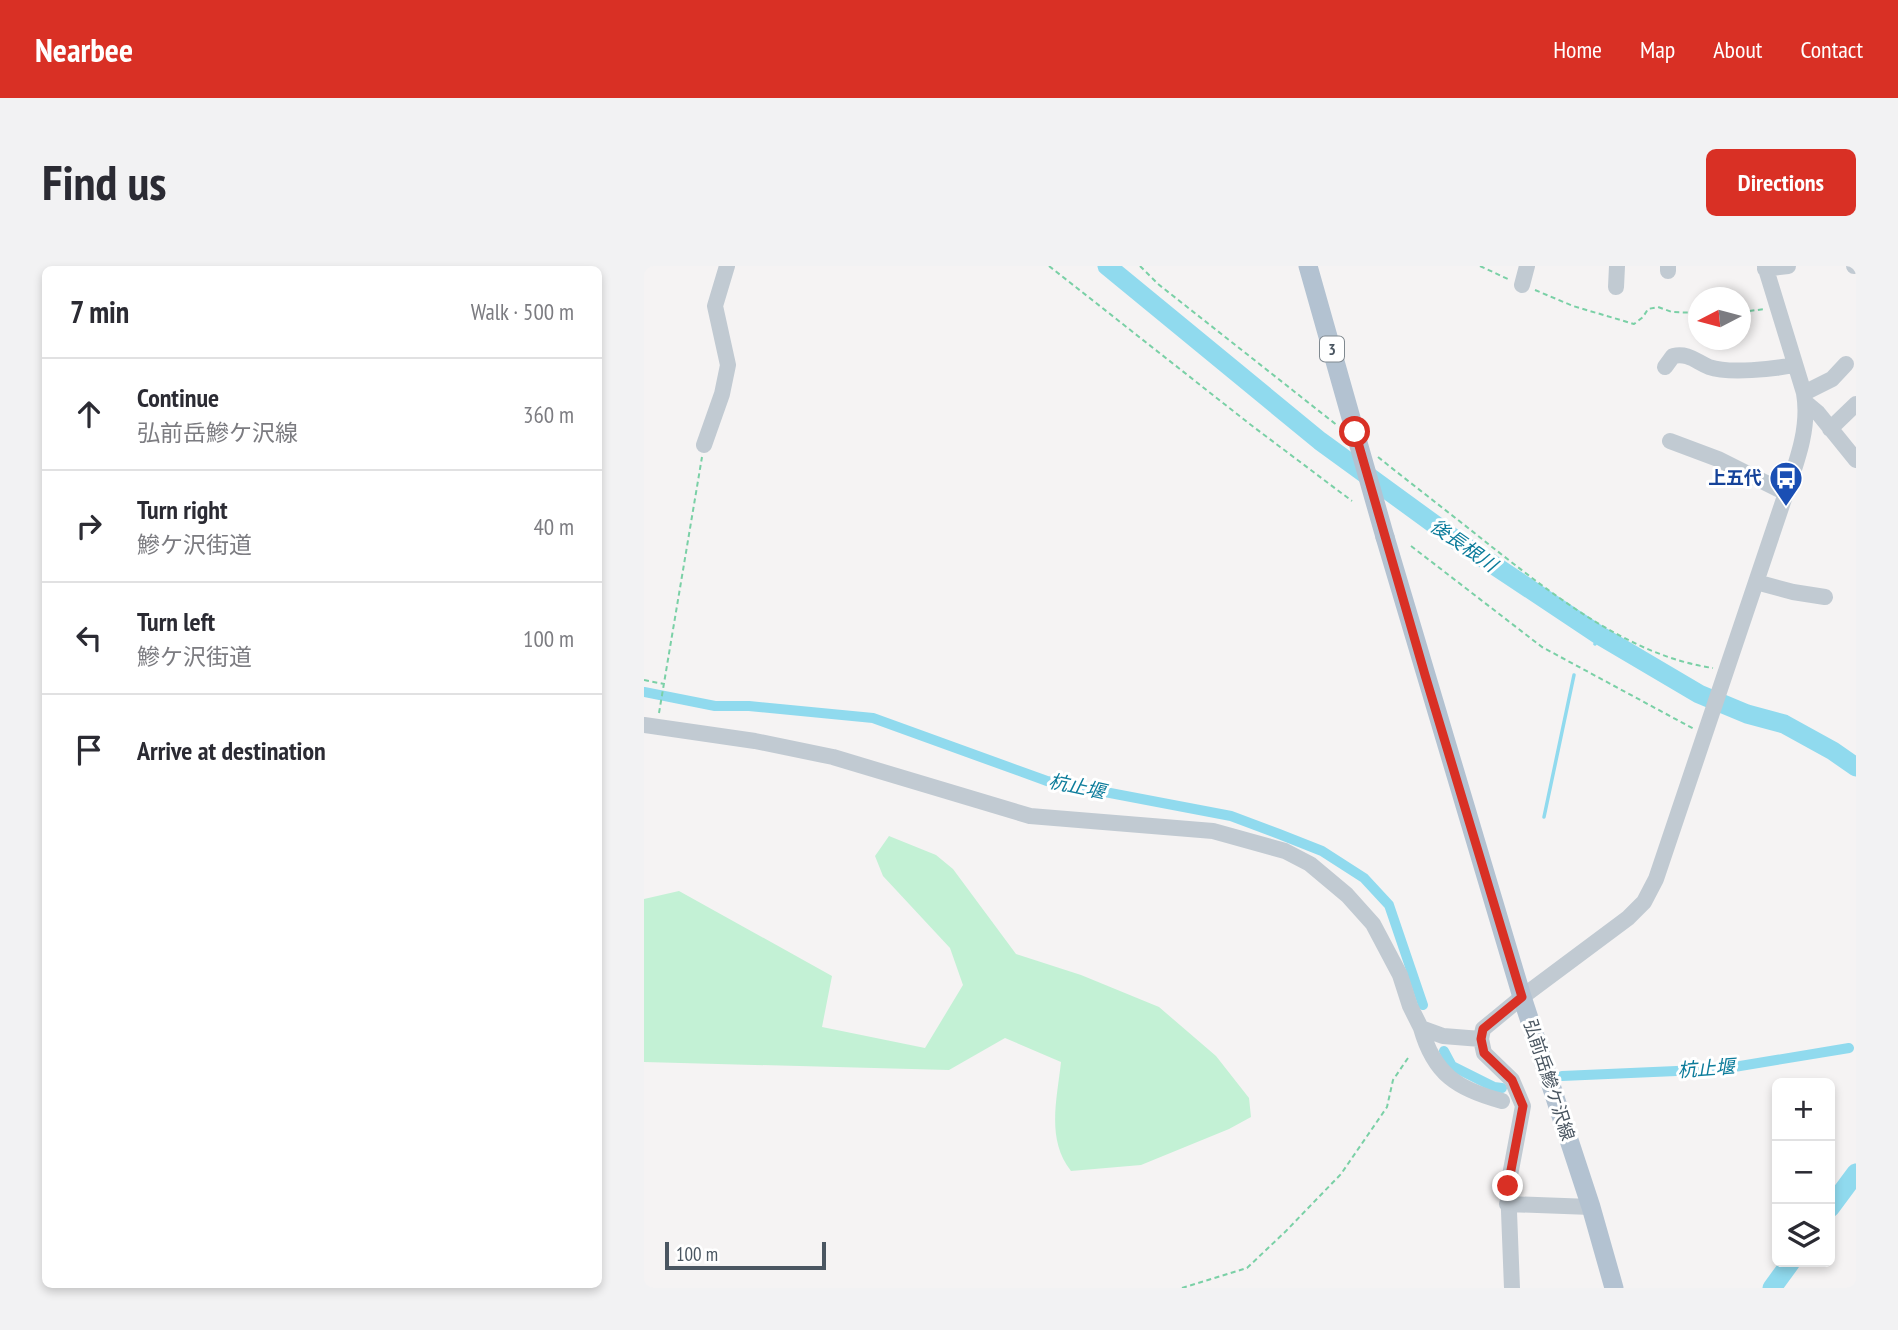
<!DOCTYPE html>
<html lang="en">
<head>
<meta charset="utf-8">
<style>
	body { margin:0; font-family:"PT Sans Narrow","Noto Sans JP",sans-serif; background:#f2f2f3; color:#2b2b33 }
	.controls { position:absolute; right:21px; bottom:21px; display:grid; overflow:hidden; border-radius:10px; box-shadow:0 4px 10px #0003 }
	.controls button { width:63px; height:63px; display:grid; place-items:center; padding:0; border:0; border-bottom:2px solid #e1e1e2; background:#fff; color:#2b2b33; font:35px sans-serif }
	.compass { position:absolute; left:1044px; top:21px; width:63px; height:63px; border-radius:50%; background:#fff; box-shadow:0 4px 10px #0003; rotate:264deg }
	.scale { position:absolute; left:21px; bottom:18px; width:161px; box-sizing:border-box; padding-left:7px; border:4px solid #4a5661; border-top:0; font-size:19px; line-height:24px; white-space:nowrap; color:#4a5661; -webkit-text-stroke:5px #fff; paint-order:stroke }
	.stop { position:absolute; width:21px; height:21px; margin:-16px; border:5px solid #d93025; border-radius:50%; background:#fff }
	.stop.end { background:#d93025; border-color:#fff; box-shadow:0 2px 7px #0008 }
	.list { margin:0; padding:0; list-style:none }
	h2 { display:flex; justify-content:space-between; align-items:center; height:91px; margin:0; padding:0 28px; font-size:30px }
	h2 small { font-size:23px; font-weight:400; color:#7c7c81 }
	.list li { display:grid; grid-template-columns:46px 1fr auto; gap:21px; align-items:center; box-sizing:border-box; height:112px; padding:0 28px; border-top:2px solid #e1e1e2 }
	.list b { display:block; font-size:26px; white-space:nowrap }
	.list p { margin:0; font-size:23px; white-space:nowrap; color:#7c7c81 }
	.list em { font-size:23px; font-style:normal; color:#7c7c81 }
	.icon { flex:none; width:38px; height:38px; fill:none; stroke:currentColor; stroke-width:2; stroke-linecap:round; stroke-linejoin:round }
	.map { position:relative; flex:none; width:1212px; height:1022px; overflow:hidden; border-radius:10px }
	header { display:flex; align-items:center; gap:42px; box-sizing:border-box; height:98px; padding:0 35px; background:#d93025; color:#fff }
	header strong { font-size:33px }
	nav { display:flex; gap:38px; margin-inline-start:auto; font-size:24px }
	.intro { display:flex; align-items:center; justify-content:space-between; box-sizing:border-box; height:168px; padding:0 42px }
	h1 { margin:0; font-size:49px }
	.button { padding:18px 32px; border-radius:10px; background:#d93025; color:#fff; font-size:24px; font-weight:700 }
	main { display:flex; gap:42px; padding:0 42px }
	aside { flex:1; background:#fff; border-radius:10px; box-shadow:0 4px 10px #0003 }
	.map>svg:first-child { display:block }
</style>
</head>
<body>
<header>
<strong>Nearbee</strong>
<nav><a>Home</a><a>Map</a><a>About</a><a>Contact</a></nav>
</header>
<div class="intro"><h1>Find us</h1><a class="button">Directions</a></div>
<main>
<aside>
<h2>7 min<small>Walk · 500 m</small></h2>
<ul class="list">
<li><svg class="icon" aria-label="ahead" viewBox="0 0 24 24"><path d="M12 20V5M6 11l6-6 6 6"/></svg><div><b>Continue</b><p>弘前岳鰺ケ沢線</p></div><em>360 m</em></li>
<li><svg class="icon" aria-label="right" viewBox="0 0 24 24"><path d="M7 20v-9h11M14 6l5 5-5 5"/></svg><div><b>Turn right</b><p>鰺ケ沢街道</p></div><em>40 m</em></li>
<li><svg class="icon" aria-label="left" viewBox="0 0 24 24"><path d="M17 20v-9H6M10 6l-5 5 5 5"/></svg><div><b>Turn left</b><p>鰺ケ沢街道</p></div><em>100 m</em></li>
<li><svg class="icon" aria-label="arrive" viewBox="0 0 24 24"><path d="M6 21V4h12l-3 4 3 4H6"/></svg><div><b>Arrive at destination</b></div></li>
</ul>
</aside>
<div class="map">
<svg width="1212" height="1022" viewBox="0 0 1212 1022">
	<rect width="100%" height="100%" fill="#f5f3f3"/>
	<!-- green -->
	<path fill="#c3f1d5" d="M245,570L292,589L309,603L372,688L437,709L515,741L572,790L605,832L607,851L585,863L497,899L427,905C402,873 413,834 417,796L361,772L305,804L0,796V633L35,625L188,710L178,761L281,782L319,719L306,682L239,610L231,590Z"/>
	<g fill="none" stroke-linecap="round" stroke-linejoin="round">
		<!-- stream -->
		<path stroke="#90daee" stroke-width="3.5" d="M951,378L955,369
			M900,551L930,409"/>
		<!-- canal -->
		<path stroke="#90daee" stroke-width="10" d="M0,426L71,440H105L229,452L403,515L587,550L635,568L678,585L720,612L745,639L779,739
			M800,785L808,800L850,821L858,822
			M918,810L1078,803L1205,782"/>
		<!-- river -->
		<path stroke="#90daee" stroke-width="19" d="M463,0L676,175L812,274L955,369L1055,428L1103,448L1140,458L1189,485L1212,501
			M1186,942L1212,907
			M1128,1022L1147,996"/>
		<!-- path -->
		<path stroke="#7ad0a6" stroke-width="2" stroke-dasharray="5 3.5" stroke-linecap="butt" d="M405,0L607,159L708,235
			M496,0L514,18L694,160
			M836,0L866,14
			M891,24L929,40L990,58L999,51L1004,43L1014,41L1028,46L1055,47
			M1097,46L1121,43
			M734,191C770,220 807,248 843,277C908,328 985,390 1069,402
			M767,280L898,381L1050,463
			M0,414L20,418
			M15,447L58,191
			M538,1022L603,1002L642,965L697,908L743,841L749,814L764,792"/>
		<!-- minor -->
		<path stroke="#c1cad2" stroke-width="16" d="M1024,0V5
			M1210,0H1212
			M1121,3L1144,0
			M878,19L883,0
			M972,21L973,0
			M1021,101L1029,90C1045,87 1051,95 1065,101C1085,108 1130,103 1150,99
			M1160,127L1188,113L1202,98
			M1162,137L1174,147L1212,194
			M1186,163L1212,138
			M1026,175L1074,193L1142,227
			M60,179L78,128L84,99L71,40L83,0
			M1112,316L1149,326L1181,331
			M0,459L111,475L189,491L386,550L569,565L641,585L666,598L703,629L729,658L756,709L766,740L777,762L799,770L837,773
			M777,762C790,808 813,823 858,835
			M863,938L947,941
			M868,1022L864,920L879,840L868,814L840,787L837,773L839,763L878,731L984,652L1000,636L1012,613L1142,227C1153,195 1166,161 1160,127L1121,0"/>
		<!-- major -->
		<path stroke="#b3c2d1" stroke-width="19" d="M664,0L711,166
			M741,271L878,731L947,941L970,1022"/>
		<!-- major-bridge -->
		<path stroke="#b3c2d1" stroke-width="19" d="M711,166L741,271"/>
	</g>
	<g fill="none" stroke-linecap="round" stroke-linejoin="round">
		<!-- route -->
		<path stroke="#d93025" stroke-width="9" d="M711,166L781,409L878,731L839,763L837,773L840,787L868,814L879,840L864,920"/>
	</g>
	<!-- icons -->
	<defs>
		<symbol id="bus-pin" viewBox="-11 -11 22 30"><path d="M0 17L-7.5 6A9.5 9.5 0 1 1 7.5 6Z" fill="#1a4fb4" stroke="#fff"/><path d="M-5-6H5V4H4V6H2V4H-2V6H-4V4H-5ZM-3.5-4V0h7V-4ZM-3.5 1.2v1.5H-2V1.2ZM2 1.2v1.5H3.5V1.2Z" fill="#fff"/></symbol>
	</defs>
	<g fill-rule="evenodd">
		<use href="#bus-pin" x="1123" y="193" width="38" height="52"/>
	</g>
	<g text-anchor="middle" stroke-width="6" stroke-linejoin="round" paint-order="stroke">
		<!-- shield labels -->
		<rect fill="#fff" stroke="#808990" stroke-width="2" x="676" y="70.5" width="24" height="25" rx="5"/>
		<g font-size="16" font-weight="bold" fill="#4a5661">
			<text x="688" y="89">3</text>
		</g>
		<!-- transit labels -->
		<g font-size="18" font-weight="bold" fill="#164399" stroke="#fff" text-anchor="end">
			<text x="1118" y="218">上五代</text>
		</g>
		<!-- street labels -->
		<g font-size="18" fill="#4a5661" stroke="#fff">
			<text transform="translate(905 814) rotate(72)" y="6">弘前岳鰺ケ沢線</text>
		</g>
		<!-- water labels -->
		<g font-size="19" font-style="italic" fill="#0c7c9b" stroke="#fff">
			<text transform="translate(820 279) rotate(35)" y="7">後長根川</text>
			<text transform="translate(433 520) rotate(12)" y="7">杭止堰</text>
			<text transform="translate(1062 802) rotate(-4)" y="7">杭止堰</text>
		</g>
	</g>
</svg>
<div class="controls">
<button>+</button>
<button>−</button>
<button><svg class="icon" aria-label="layers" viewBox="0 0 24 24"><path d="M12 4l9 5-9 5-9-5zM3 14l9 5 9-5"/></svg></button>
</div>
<svg class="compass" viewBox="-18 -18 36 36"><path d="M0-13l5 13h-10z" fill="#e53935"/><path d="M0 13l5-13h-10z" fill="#7c7c81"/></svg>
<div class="scale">100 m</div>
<div class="stop" style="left:711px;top:166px"></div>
<div class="stop end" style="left:864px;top:920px"></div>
</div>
</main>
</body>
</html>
